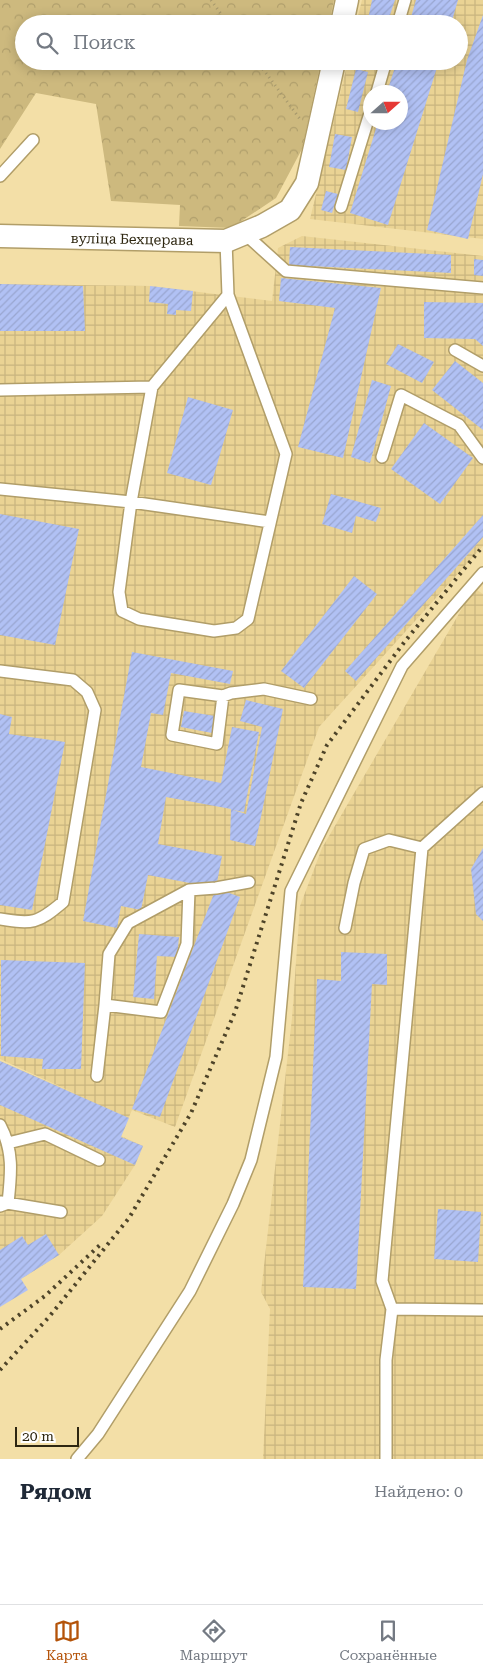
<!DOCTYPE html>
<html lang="ru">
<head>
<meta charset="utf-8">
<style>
	body { margin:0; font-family:"Roboto Serif",serif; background:#f2f2f3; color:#1f2937 }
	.compass { position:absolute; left:363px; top:85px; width:45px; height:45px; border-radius:50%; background:#fff; box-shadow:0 2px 12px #0003; rotate:69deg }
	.scale { position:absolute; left:15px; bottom:12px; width:64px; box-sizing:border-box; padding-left:5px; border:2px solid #2e2711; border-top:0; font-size:14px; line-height:18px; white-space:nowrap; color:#2e2711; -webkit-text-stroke:4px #fff; paint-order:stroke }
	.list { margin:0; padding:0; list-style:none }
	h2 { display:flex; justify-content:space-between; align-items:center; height:65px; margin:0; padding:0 20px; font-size:21px }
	h2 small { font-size:16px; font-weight:400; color:#747a83 }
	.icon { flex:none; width:28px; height:28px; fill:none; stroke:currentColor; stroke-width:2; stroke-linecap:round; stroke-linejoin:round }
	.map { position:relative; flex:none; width:483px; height:1459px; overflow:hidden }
	.search { position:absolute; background:#fff; box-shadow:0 2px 12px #0003; left:15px; right:15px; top:15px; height:55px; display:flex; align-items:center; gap:12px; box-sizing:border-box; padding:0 18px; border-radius:28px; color:#747a83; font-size:19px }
	.sheet { height:145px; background:#fff }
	nav { display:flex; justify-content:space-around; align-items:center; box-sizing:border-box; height:70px; border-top:1px solid #e0e1e3; background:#fff; font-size:14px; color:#747a83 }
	nav a { display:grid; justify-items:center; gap:2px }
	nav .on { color:#b45309 }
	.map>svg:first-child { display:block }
</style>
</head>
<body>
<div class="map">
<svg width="483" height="1459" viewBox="0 0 483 1459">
	<defs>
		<pattern id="industrial-grid" width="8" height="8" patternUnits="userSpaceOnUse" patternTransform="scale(1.25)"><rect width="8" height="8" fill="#ead394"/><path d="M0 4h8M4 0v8" fill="none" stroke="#c9b57f"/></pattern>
		<pattern id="forest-crowns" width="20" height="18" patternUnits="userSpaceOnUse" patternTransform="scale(1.25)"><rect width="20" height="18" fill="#cdb97e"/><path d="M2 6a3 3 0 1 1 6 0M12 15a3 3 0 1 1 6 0" fill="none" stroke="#b09f6c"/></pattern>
		<pattern id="building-hatch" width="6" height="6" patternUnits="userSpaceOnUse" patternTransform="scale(1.25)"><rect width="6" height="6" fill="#b1c1f4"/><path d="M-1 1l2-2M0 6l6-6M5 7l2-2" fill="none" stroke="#99a6d0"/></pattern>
	</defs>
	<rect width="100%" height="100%" fill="#f3dfa7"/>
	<!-- industrial -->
	<path fill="url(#industrial-grid)" fill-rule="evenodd" d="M362,0H483V239L310,219L348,61H459V24H356ZM370,92H400V122H370Z
		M302,236L483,256V546L319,727L175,1127L132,1110L121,1136L143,1146L135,1165L102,1216L59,1255L21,1279L0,1307V1061L81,1096L0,1059V284L150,286L272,301L278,248Z
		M474,588L483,594V1459H263L270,1309L261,1292L292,1018L300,906L322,848Z"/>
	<!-- forest -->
	<path fill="url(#forest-crowns)" d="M0,0H334L329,24H24V61H321L302,149L276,198L231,228L179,226L180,205L111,201L96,104L36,93L0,149Z"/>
	<!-- building -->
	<path fill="url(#building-hatch)" d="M372,0H395L387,24H367Z
		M416,0H458L451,24H409Z
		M483,15V174L468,239L427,230L467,60Z
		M397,61H439L388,225L350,213L378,122H400V92H387Z
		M356,69L368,72L358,112L346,109Z
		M335,134L352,137L346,170L329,167Z
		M326,191L338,194L332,213L321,210Z
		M290,247L451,255V273L289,265Z
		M474,259L483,260V276L474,275Z
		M281,278L381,288L343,458L298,447L335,308L279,301Z
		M0,284L83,286L85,331H0Z
		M150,286L193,291L191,311L176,310V315L167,314L168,304L149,302Z
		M424,302L483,303V346L475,339L424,338Z
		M398,344L434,362L422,383L386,364Z
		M455,361L483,383V430L432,390Z
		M372,380L391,386L370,463L351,457Z
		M188,397L233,410L211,485L167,473Z
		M424,423L473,458L440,504L391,469Z
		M331,494L381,508L376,522L356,516L352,533L322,524Z
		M0,514L79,529L55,645L0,635Z
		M483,515V537L356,681L345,671Z
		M354,576L377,594L304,688L281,671Z
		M132,652L233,671L230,684L171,673L163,715L151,713L141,767L221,783L232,727L259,732L244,812L233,810L246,814L262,727L240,721L246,700L283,709L255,846L230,840L231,809L166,797L158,844L222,856L216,888L240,897L160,1117L132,1109L216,888L148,875L141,910L121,906L117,928L83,921Z
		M184,711L215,716L212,733L181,727Z
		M0,714L12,717L9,734L65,742L32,910L0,905Z
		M483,848V921L476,914L471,869Z
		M139,934L179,937L177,957L157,956L154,999L133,997Z
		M341,952L387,954V985L372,984L356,1289L303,1287L317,979L341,981Z
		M1,960L85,963L81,1069H42L43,1059L1,1056Z
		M0,1061L129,1118L121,1137L143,1146L135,1165L0,1105Z
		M438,1209L481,1212L478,1262L434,1259Z
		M46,1234L59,1255L21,1279L28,1290L0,1307V1250L22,1236L28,1245Z"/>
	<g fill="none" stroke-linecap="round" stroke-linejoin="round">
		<defs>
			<path id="service" d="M398,24L405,0
				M377,92L386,61
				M0,176L33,140
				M341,207L370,113
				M244,233L286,271L483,288
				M455,350L483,366
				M152,387L131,502L119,592L122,611L139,619L214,631L236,628L248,619L286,454L228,295
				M0,390L152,387L228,295L226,241
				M382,457L401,395L459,425L483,458
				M0,489L131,502L270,522
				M0,671L73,680L87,692L95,710L63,902C37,924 33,924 0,919
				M223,696L217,744L172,735L179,690L223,696L231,693L264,689L311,699
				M483,793L422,848L382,1281L392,1309L483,1310
				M189,890L187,944L161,1012L105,1005L109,954L128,923Z
				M189,890L216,888L249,882
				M345,928L354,883L364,849L389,840L422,848
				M97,1076L105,1005
				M0,1125C14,1151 11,1175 8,1203L0,1206
				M8,1143L45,1134L99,1160
				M1,1202L61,1212
				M77,1459L98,1434L190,1291L233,1204L251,1160L276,1057L291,891L402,666L483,573
				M386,1459V1360L392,1309"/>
			<path id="minor" d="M342,24L347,0
				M0,236L226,241L262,226L290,210L307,183L334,61"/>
		</defs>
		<!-- service casing -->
		<use href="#service" stroke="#b19e69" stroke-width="14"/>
		<!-- minor casing -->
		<use href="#minor" stroke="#b19e69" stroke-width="25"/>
		<!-- path -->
		<path stroke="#a5976c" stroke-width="3" stroke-dasharray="1 4" stroke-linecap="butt" d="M211,0L228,24
			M257,61L300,119"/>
		<!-- service -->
		<use href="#service" stroke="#fff" stroke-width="11"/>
		<!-- minor -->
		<use href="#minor" stroke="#fff" stroke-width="22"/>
		<!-- rail -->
		<path stroke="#4d4328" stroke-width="4" stroke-dasharray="2.5 5" stroke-linecap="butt" d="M0,1329L45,1296L101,1244
			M0,1370L49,1317L129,1218L191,1113L235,1012L301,803L327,745L406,640L483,546"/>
	</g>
	<g text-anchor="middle" stroke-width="4" stroke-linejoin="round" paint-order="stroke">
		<!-- street labels -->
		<g font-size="14" fill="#2e2711" stroke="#fff">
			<text transform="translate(132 239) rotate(1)" y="5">вуліца Бехцерава</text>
		</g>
	</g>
</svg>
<svg class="compass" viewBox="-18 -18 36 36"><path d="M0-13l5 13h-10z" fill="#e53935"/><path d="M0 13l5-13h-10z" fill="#747a83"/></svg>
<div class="scale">20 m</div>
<div class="search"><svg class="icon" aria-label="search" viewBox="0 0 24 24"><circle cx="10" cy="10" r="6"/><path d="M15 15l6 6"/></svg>Поиск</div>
</div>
<section class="sheet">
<h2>Рядом<small>Найдено: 0</small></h2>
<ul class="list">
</ul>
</section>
<nav>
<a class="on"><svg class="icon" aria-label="map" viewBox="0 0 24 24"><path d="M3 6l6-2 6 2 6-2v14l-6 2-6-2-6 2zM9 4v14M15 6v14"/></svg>Карта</a>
<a><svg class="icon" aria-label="directions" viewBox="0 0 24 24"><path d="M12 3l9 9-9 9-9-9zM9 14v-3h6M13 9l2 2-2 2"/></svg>Маршрут</a>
<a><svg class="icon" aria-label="saved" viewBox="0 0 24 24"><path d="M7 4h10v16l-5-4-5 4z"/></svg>Сохранённые</a>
</nav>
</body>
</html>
